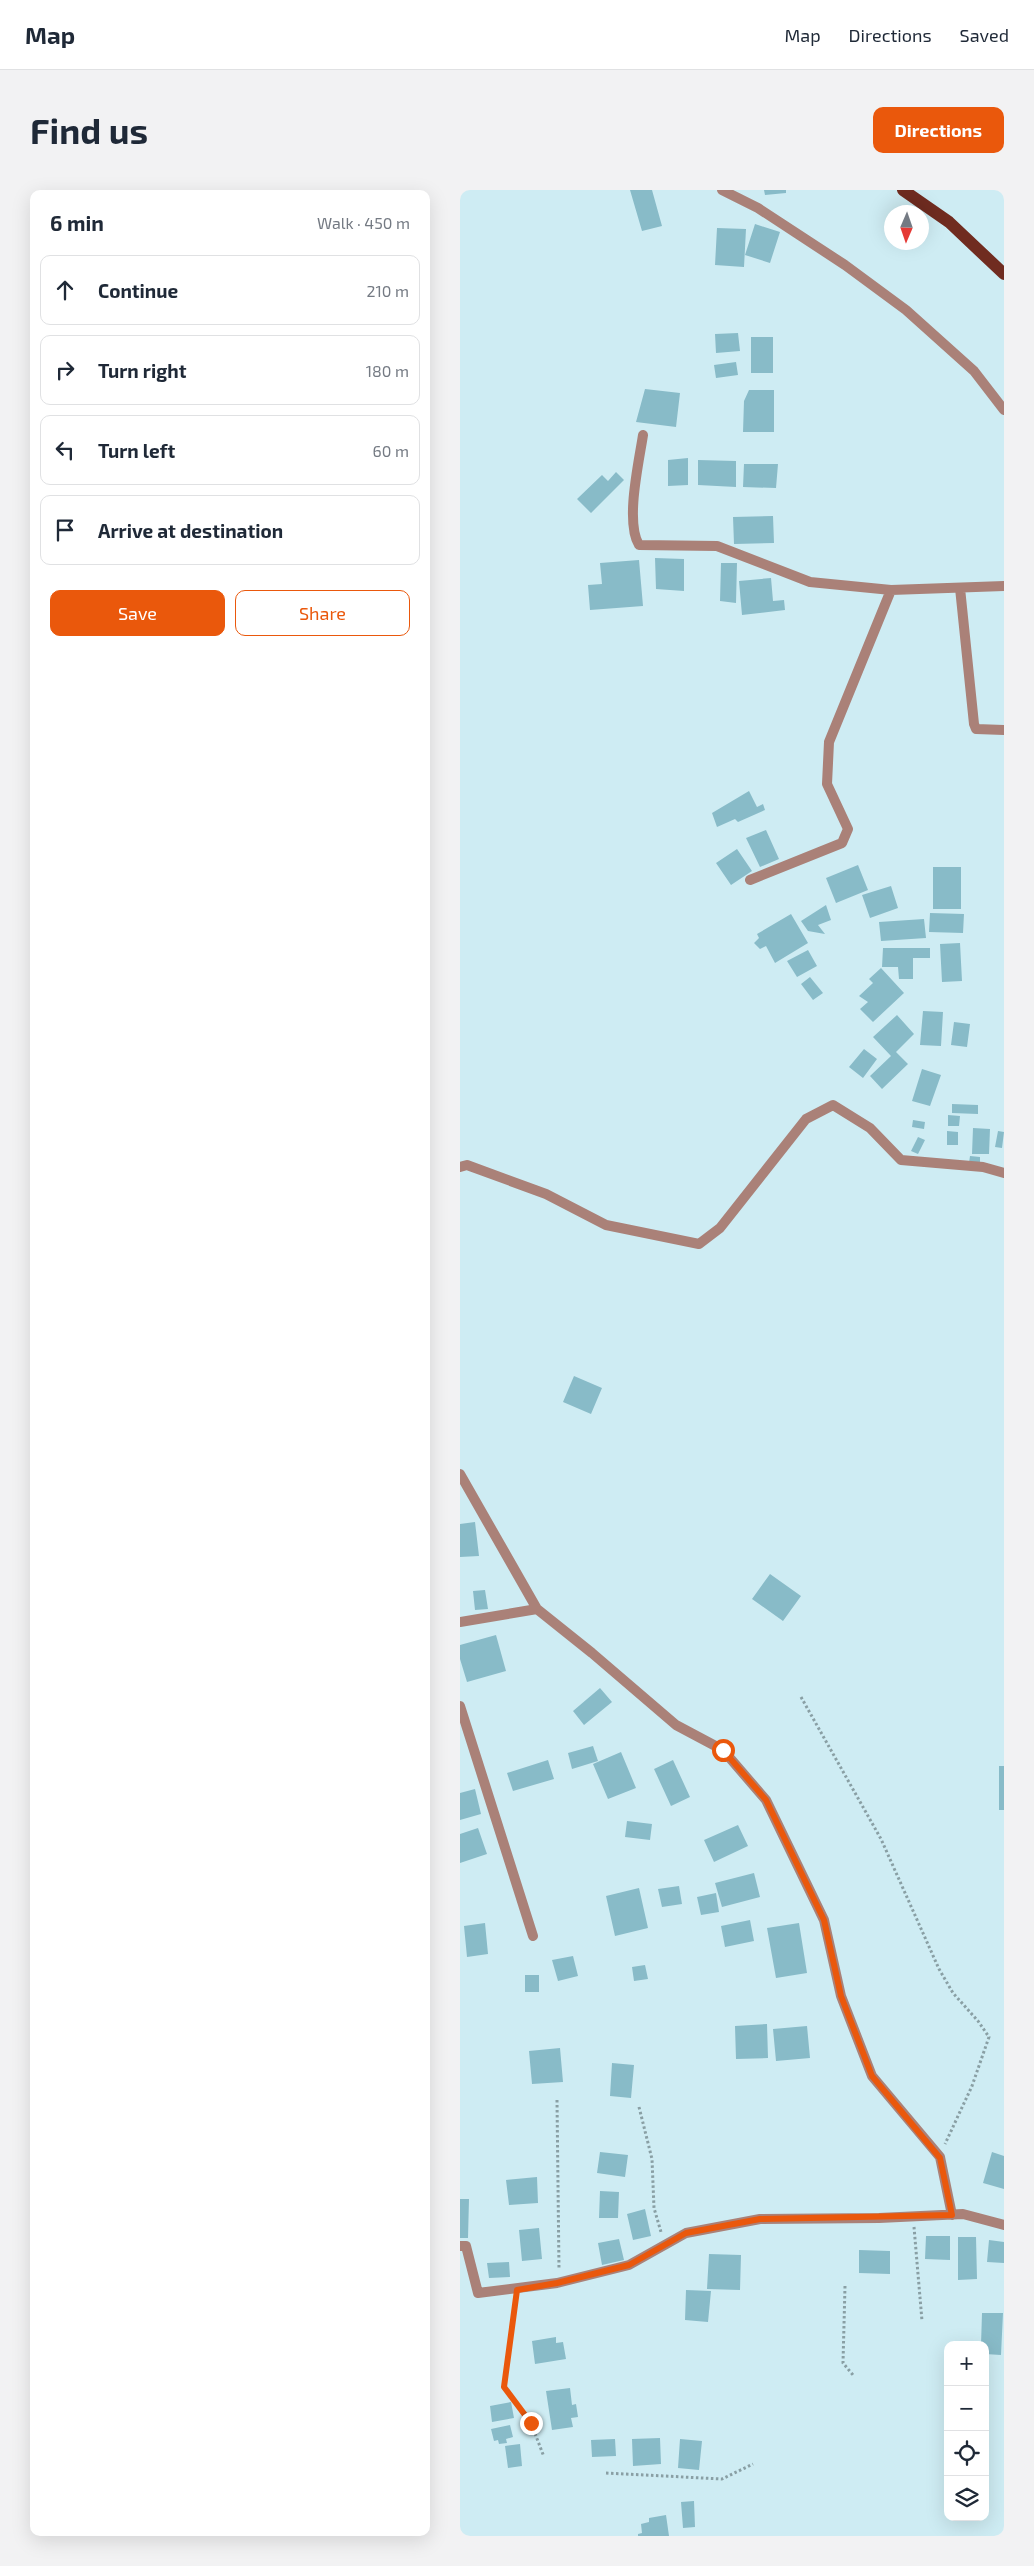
<!DOCTYPE html>
<html lang="en">
<head>
<meta charset="utf-8">
<style>
	body { margin:0; font-family:"Exo 2",sans-serif; background:#f2f2f3; color:#1f2937 }
	.controls { position:absolute; right:15px; bottom:15px; display:grid; overflow:hidden; border-radius:10px; box-shadow:0 5px 20px #0002 }
	.controls button { width:45px; height:45px; display:grid; place-items:center; padding:0; border:0; border-bottom:1px solid #e0e1e3; background:#fff; color:#1f2937; font:25px sans-serif }
	.compass { position:absolute; left:424px; top:15px; width:45px; height:45px; border-radius:50%; background:#fff; box-shadow:0 5px 20px #0002; rotate:182deg }
	.stop { position:absolute; width:15px; height:15px; margin:-11px; border:4px solid #ea580c; border-radius:50%; background:#fff }
	.stop.end { background:#ea580c; border-color:#fff; box-shadow:0 1px 5px #0008 }
	.list { margin:0; padding:0; list-style:none }
	h2 { display:flex; justify-content:space-between; align-items:center; height:65px; margin:0; padding:0 20px; font-size:21px }
	h2 small { font-size:16px; font-weight:400; color:#747a83 }
	.list li { display:grid; grid-template-columns:32px 1fr auto; gap:15px; align-items:center; box-sizing:border-box; height:70px; margin:0 10px 10px; padding:0 10px; border:1px solid #e0e1e3; border-radius:10px }
	.list b { display:block; font-size:19px; white-space:nowrap }
	.list em { font-size:16px; font-style:normal; color:#747a83 }
	.actions { display:flex; gap:10px; padding:15px 20px }
	.actions a { flex:1; padding:11px 0; border:1px solid #ea580c; border-radius:10px; text-align:center; font-size:18px; color:#ea580c }
	.actions .main { background:#ea580c; color:#fff }
	.icon { flex:none; width:28px; height:28px; fill:none; stroke:currentColor; stroke-width:2; stroke-linecap:round; stroke-linejoin:round }
	.map { position:relative; flex:none; width:544px; height:2346px; overflow:hidden; border-radius:10px }
	header { display:flex; align-items:center; gap:30px; box-sizing:border-box; height:70px; padding:0 25px; background:#fff; border-bottom:1px solid #e0e1e3 }
	header strong { font-size:24px }
	nav { display:flex; gap:28px; margin-inline-start:auto; font-size:18px }
	.intro { display:flex; align-items:center; justify-content:space-between; box-sizing:border-box; height:120px; padding:0 30px }
	h1 { margin:0; font-size:35px }
	.button { padding:12px 22px; border-radius:10px; background:#ea580c; color:#fff; font-size:18px; font-weight:700 }
	main { display:flex; gap:30px; padding:0 30px }
	aside { flex:1; background:#fff; border-radius:10px; box-shadow:0 5px 20px #0002 }
	.map>svg:first-child { display:block }
</style>
</head>
<body>
<header>
<strong>Map</strong>
<nav><a>Map</a><a>Directions</a><a>Saved</a></nav>
</header>
<div class="intro"><h1>Find us</h1><a class="button">Directions</a></div>
<main>
<aside>
<h2>6 min<small>Walk · 450 m</small></h2>
<ul class="list">
<li><svg class="icon" aria-label="ahead" viewBox="0 0 24 24"><path d="M12 20V5M6 11l6-6 6 6"/></svg><div><b>Continue</b></div><em>210 m</em></li>
<li><svg class="icon" aria-label="right" viewBox="0 0 24 24"><path d="M7 20v-9h11M14 6l5 5-5 5"/></svg><div><b>Turn right</b></div><em>180 m</em></li>
<li><svg class="icon" aria-label="left" viewBox="0 0 24 24"><path d="M17 20v-9H6M10 6l-5 5 5 5"/></svg><div><b>Turn left</b></div><em>60 m</em></li>
<li><svg class="icon" aria-label="arrive" viewBox="0 0 24 24"><path d="M6 21V4h12l-3 4 3 4H6"/></svg><div><b>Arrive at destination</b></div></li>
</ul>
<div class="actions"><a class="main">Save</a><a>Share</a></div>
</aside>
<div class="map">
<svg width="544" height="2346" viewBox="0 0 544 2346">
	<rect width="100%" height="100%" fill="#ceecf3"/>
	<!-- building -->
	<path fill="#88bbc8" d="M170,0H192L202,36L182,41Z
		M304,0H326V3L305,5Z
		M295,34L320,42L310,73L285,65Z
		M257,38L286,39L284,77L255,75Z
		M278,143L280,161L256,163L255,144Z
		M291,147H313V183H291Z
		M276,172L278,185L256,188L254,175Z
		M185,199L220,203L216,237L176,232Z
		M289,200H314V242H283L284,211Z
		M228,268V295L208,296V270Z
		M238,270L276,271V297L238,295Z
		M284,274H318L316,298L283,297Z
		M156,282L164,290L131,323L117,309L142,285L148,291Z
		M313,326L314,353L274,354L273,327Z
		M195,368L224,369V401L196,399Z
		M179,370L183,416L130,420L128,395L142,394L140,373Z
		M261,373H277L276,413L260,411Z
		M311,388L313,411L324,410L325,420L282,425L279,391Z
		M289,601L297,617L303,614L305,620L278,632L275,629L257,637L252,623Z
		M306,640L319,669L300,677L286,648Z
		M277,659L292,681L271,695L256,673Z
		M398,675L408,700L376,713L366,688Z
		M473,677H501V719H473Z
		M431,696L438,718L410,728L402,705Z
		M366,715L371,730L358,735L365,744L348,741L341,731Z
		M470,723L504,724L503,743L469,742Z
		M331,724L348,753L315,773L306,756L300,759L294,753L299,748L297,744Z
		M464,729L466,748L421,751L419,732Z
		M500,753L502,791L482,792L480,754Z
		M423,758H470V768H453V789H439L438,777H422Z
		M348,760L357,776L337,787L327,771Z
		M421,778L444,803L413,832L400,819L408,812L399,806L413,793L409,789Z
		M350,787L363,803L353,810L341,794Z
		M463,821L483,822L481,856L460,855Z
		M437,825L454,844L436,862L448,874L422,899L410,886L431,866L413,847Z
		M494,832L510,834L507,857L491,855Z
		M404,859L417,869L403,888L389,877Z
		M462,879L481,885L470,916L452,911Z
		M492,914L518,915V924L492,923Z
		M488,925L500,926L499,936H488Z
		M453,930L465,932L464,939L452,937Z
		M513,938L530,939L529,964H512Z
		M487,941L498,942V955H487Z
		M538,941L544,942L542,958L535,957Z
		M458,947L465,950L458,964L451,961Z
		M510,966L520,967V974L509,973Z
		M114,1186L142,1198L131,1224L103,1212Z
		M15,1332L19,1366L0,1367V1334Z
		M310,1384L341,1406L323,1431L292,1409Z
		M25,1400L28,1419L15,1420L13,1401Z
		M36,1445L46,1481L7,1492L0,1469V1455Z
		M140,1498L152,1512L124,1535L113,1521Z
		M133,1556L138,1571L112,1579L108,1563Z
		M161,1562L176,1598L148,1609L133,1574Z
		M88,1570L94,1589L53,1601L47,1583Z
		M213,1570L230,1607L211,1616L194,1579Z
		M539,1576H544V1620H539Z
		M15,1599L21,1624L0,1630V1603Z
		M167,1631L192,1634L190,1650L165,1647Z
		M278,1635L288,1656L254,1672L244,1650Z
		M18,1638L27,1664L0,1673V1644Z
		M294,1683L300,1707L262,1717L255,1693Z
		M219,1696L222,1714L202,1717L198,1699Z
		M179,1698L188,1738L155,1746L146,1706Z
		M256,1703L259,1722L241,1725L237,1707Z
		M290,1730L294,1751L265,1757L261,1736Z
		M25,1733L28,1764L7,1767L4,1736Z
		M339,1733L347,1783L316,1788L307,1738Z
		M113,1766L118,1786L98,1791L92,1770Z
		M185,1775L188,1789L174,1791L172,1777Z
		M65,1785H79V1802H65Z
		M307,1834L308,1868L276,1869L275,1836Z
		M347,1836L350,1868L316,1871L313,1839Z
		M100,1858L103,1892L72,1894L69,1861Z
		M152,1873L174,1875L171,1908L150,1906Z
		M140,1962L168,1965L165,1987L137,1983Z
		M532,1962L544,1966V1999L523,1993Z
		M77,1987L78,2013L49,2015L46,1990Z
		M140,2001L159,2002L158,2028H139Z
		M0,2009H9L8,2048H0Z
		M185,2019L191,2046L173,2050L167,2024Z
		M79,2038L82,2069L62,2071L59,2040Z
		M466,2046H490V2070L465,2069Z
		M498,2047H516L517,2089L498,2090Z
		M159,2049L164,2070L142,2075L138,2053Z
		M529,2050L544,2052V2073L527,2072Z
		M399,2060L430,2061V2084L399,2083Z
		M249,2064L281,2065L280,2100L247,2099Z
		M49,2072L50,2087L29,2088L27,2073Z
		M226,2100L251,2101L248,2132L225,2130Z
		M522,2123H543L541,2165L525,2164V2155H521Z
		M96,2147V2153L103,2152L106,2169L75,2174L72,2151Z
		M110,2198L112,2215L116,2214L118,2227L111,2228L113,2237L92,2240L86,2201Z
		M51,2212L54,2228L32,2232L30,2216Z
		M50,2235L53,2247L46,2249L47,2253L39,2254L38,2250L34,2251L31,2239Z
		M200,2248L201,2274L173,2276L172,2249Z
		M155,2249L156,2266L132,2267L131,2250Z
		M220,2249L242,2251L239,2280L218,2278Z
		M60,2254L62,2276L48,2278L45,2256Z
		M234,2311L235,2337L223,2338L221,2312Z
		M206,2325L209,2346H178V2344L182,2343L181,2334L189,2332V2328Z"/>
	<g fill="none" stroke-linecap="round" stroke-linejoin="round">
		<!-- path -->
		<path stroke="#899fa4" stroke-width="3" stroke-dasharray="2.5 2.5" stroke-linecap="butt" d="M341,1507L421,1649L479,1779L493,1803L518,1831L529,1847L512,1896L485,1954
			M97,1910L99,2080
			M179,1917L192,1969L194,2018L201,2042
			M454,2037L462,2131
			M385,2096L383,2173L393,2185
			M55,2109L44,2197L71,2233L84,2267
			M146,2283L262,2289L293,2274"/>
		<!-- minor -->
		<path stroke="#aa8178" stroke-width="10" d="M262,0L298,18L385,75L446,120L514,181L544,220
			M183,245C179,272 165,332 179,355L257,356L350,392L431,400L544,396
			M500,398L514,534L516,539L544,540
			M290,690L382,653L388,639L367,594L369,552L431,400
			M0,977L7,975L86,1004L146,1035L239,1054L260,1038L346,929L373,915L410,938L441,970L523,977L544,983
			M0,1284L77,1419
			M0,1432L77,1419L132,1463L216,1535L263,1560L306,1610L364,1730L381,1806L412,1886L480,1967L492,2025
			M0,1516L73,1746
			M0,2056H6L18,2103L97,2093L169,2075L226,2043L300,2029L419,2028L503,2024L544,2035"/>
		<!-- primary -->
		<path stroke="#702c20" stroke-width="12" d="M443,0L489,32L544,84"/>
	</g>
	<g fill="none" stroke-linecap="round" stroke-linejoin="round">
		<!-- route -->
		<path stroke="#ea580c" stroke-width="6" d="M71,2233L44,2197L57,2100L97,2093L169,2075L226,2043L300,2029L492,2025L480,1968L412,1886L381,1806L364,1730L306,1610L263,1560"/>
	</g>
</svg>
<div class="controls">
<button>+</button>
<button>−</button>
<button><svg class="icon" aria-label="locate" viewBox="0 0 24 24"><circle cx="12" cy="12" r="6"/><path d="M12 2v4M12 18v4M2 12h4M18 12h4"/></svg></button>
<button><svg class="icon" aria-label="layers" viewBox="0 0 24 24"><path d="M12 4l9 5-9 5-9-5zM3 14l9 5 9-5"/></svg></button>
</div>
<svg class="compass" viewBox="-18 -18 36 36"><path d="M0-13l5 13h-10z" fill="#e53935"/><path d="M0 13l5-13h-10z" fill="#747a83"/></svg>
<div class="stop" style="left:263px;top:1560px"></div>
<div class="stop end" style="left:71px;top:2233px"></div>
</div>
</main>
</body>
</html>
